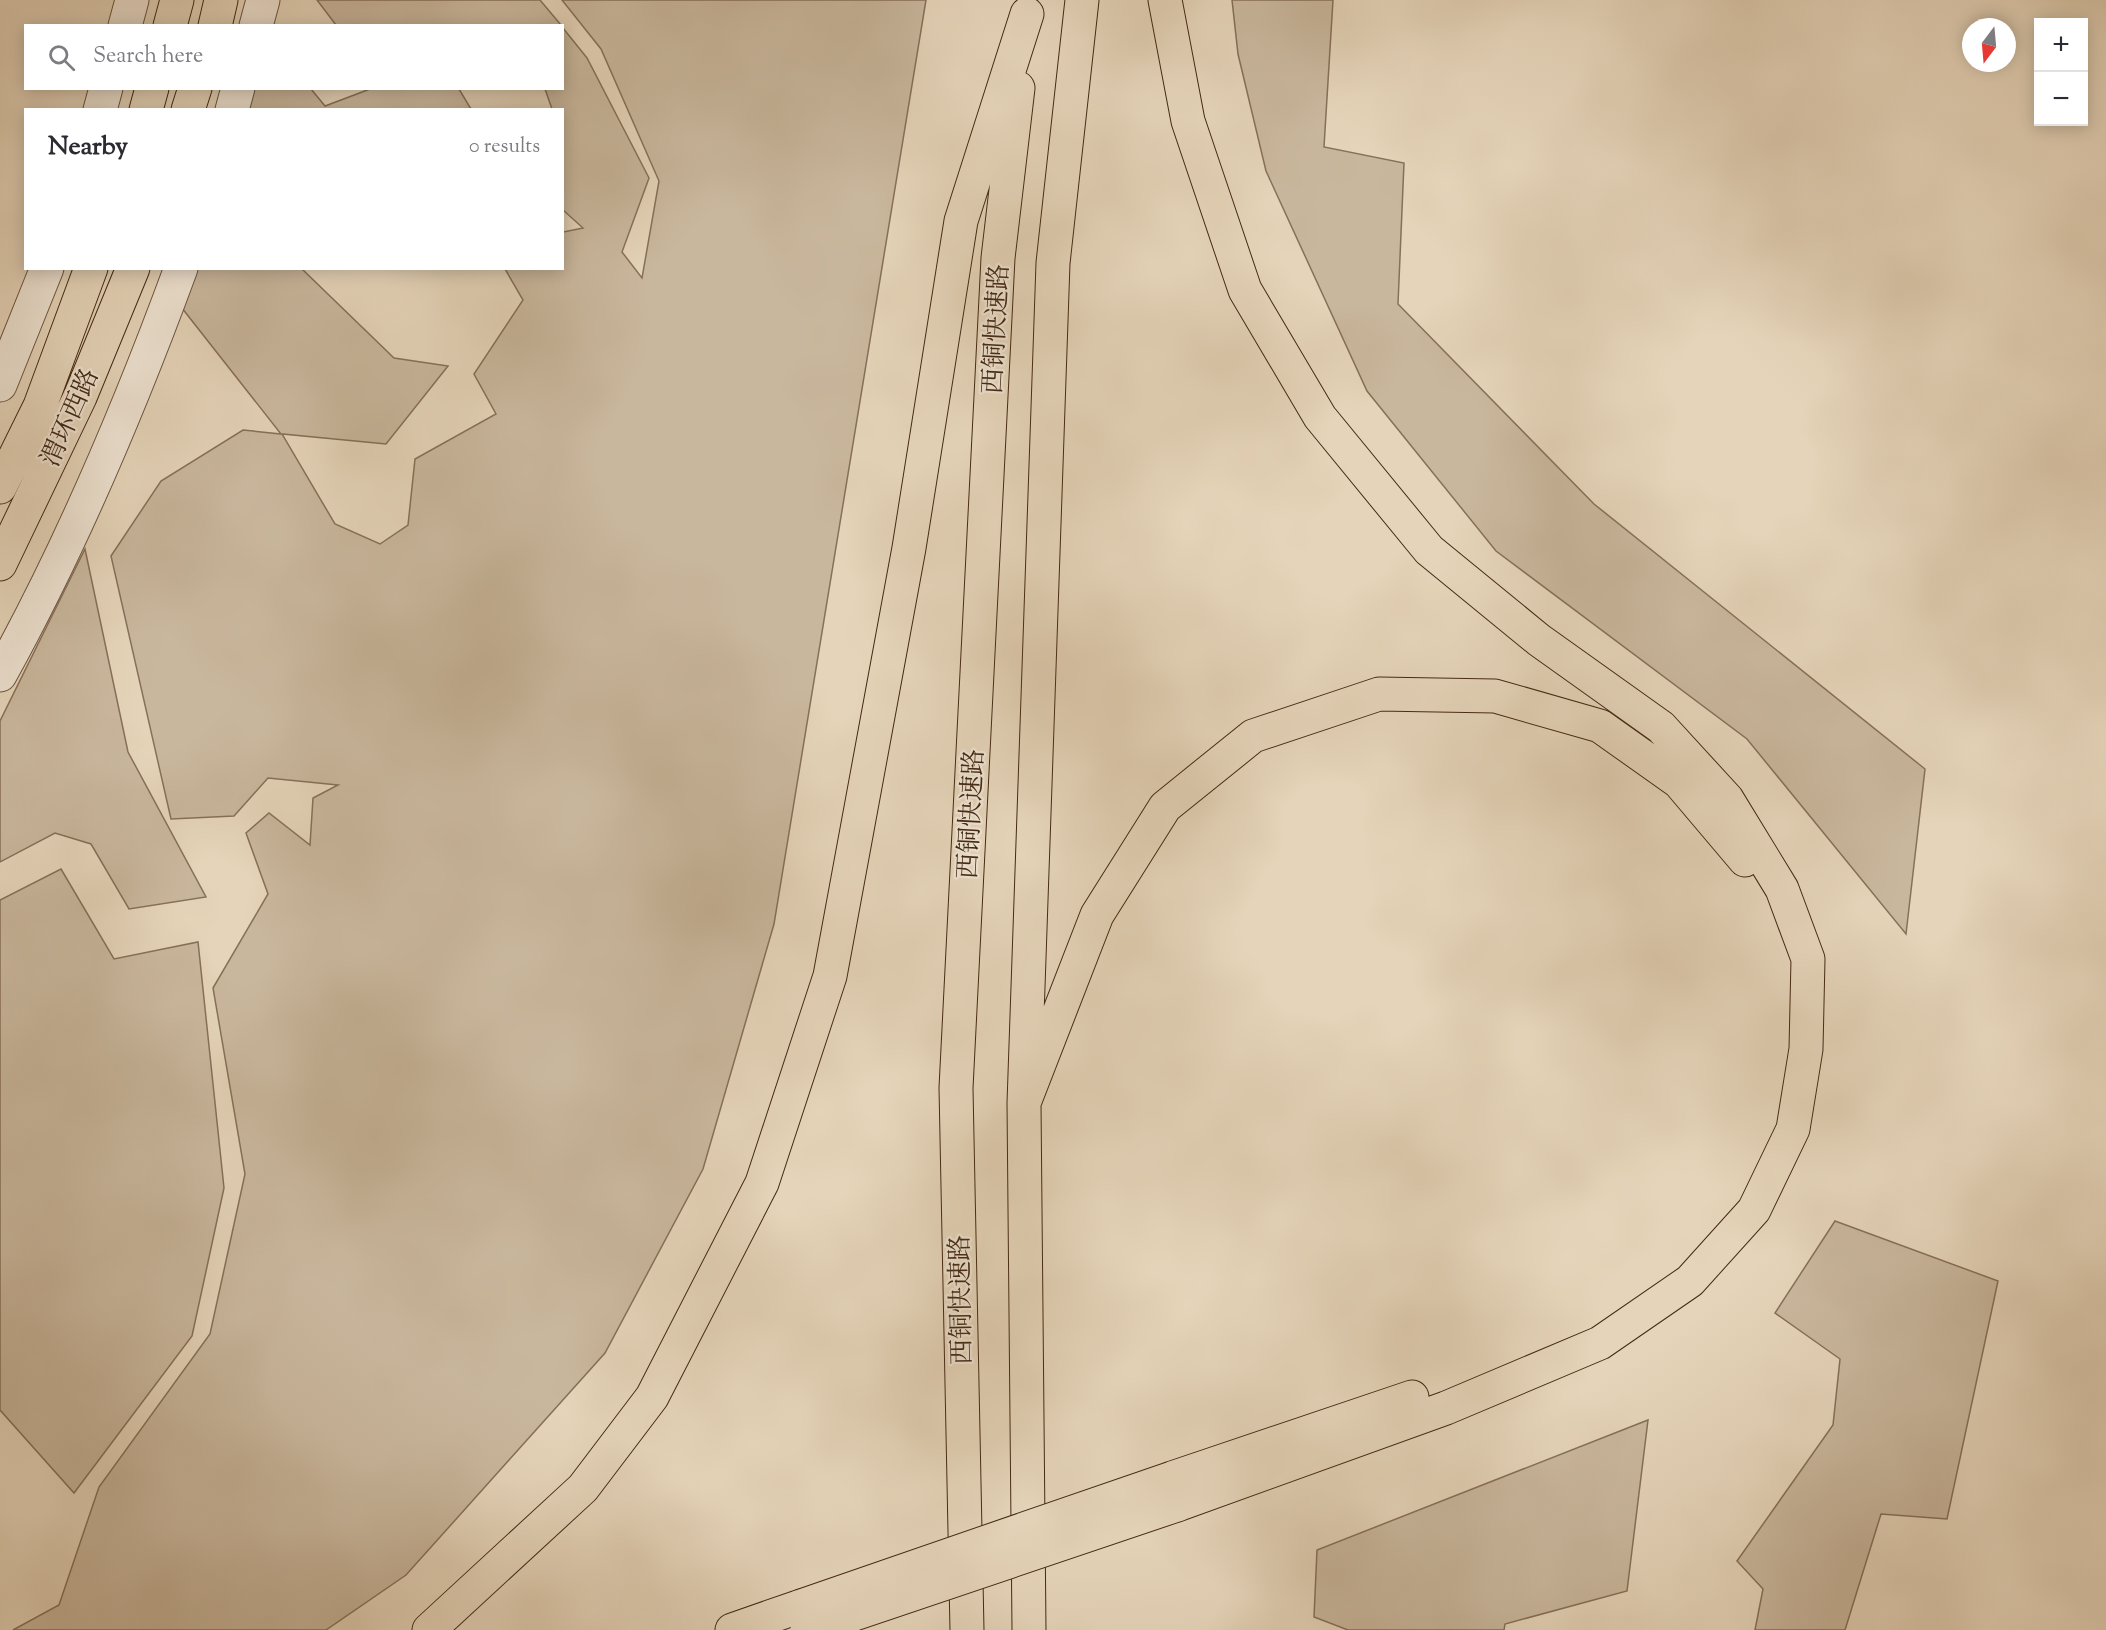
<!DOCTYPE html>
<html lang="en">
<head>
<meta charset="utf-8">
<style>
	body { margin:0; font-family:"Sorts Mill Goudy","Noto Serif SC",serif; background:#f7f7f7; color:#2b2b33 }
	.controls { position:absolute; right:18px; top:18px; display:grid; overflow:hidden; border-radius:0px; box-shadow:0 3px 15px #0003 }
	.controls button { width:54px; height:54px; display:grid; place-items:center; padding:0; border:0; border-bottom:2px solid #e1e1e2; background:#fff; color:#2b2b33; font:30px sans-serif }
	.compass { position:absolute; left:1962px; top:18px; width:54px; height:54px; border-radius:50%; background:#fff; box-shadow:0 3px 15px #0003; rotate:196deg }
	.list { margin:0; padding:0; list-style:none }
	h2 { display:flex; justify-content:space-between; align-items:center; height:78px; margin:0; padding:0 24px; font-size:26px }
	h2 small { font-size:20px; font-weight:400; color:#7c7c81 }
	.icon { flex:none; width:33px; height:33px; fill:none; stroke:currentColor; stroke-width:2; stroke-linecap:round; stroke-linejoin:round }
	.map { position:relative; flex:none; width:2106px; height:1630px; overflow:hidden }
	.search { position:absolute; background:#fff; box-shadow:0 3px 15px #0003; left:24px; top:24px; width:540px; height:66px; display:flex; align-items:center; gap:15px; box-sizing:border-box; padding:0 21px; border-radius:0px; color:#7c7c81; font-size:22px }
	.panel { position:absolute; background:#fff; box-shadow:0 3px 15px #0003; left:24px; top:108px; width:540px; height:162px; border-radius:0px }
	.map>svg:first-child { display:block }
</style>
</head>
<body>
<div class="map">
<svg width="2106" height="1630" viewBox="0 0 2106 1630">
	<rect width="100%" height="100%" fill="#e5d4b9"/>
	<filter id="stains"><feTurbulence type="fractalNoise" baseFrequency=".00333" numOctaves="4"/><feColorMatrix values="0 0 0 0 .2 0 0 0 0 .09 0 0 0 0 .02 0 0 0 .5 -.17"/></filter>
	<radialGradient id="worn" r=".72"><stop offset=".6" stop-color="#630" stop-opacity="0"/><stop offset="1" stop-color="#630" stop-opacity=".3"/></radialGradient>
	<!-- green -->
	<path fill="#c9b79d" stroke="#867059" stroke-width="1.5" d="M317,0H540L561,25H336Z
		M562,0H926L774,924L703,1169L605,1353L406,1575L326,1630H13L59,1605L99,1487L210,1334L245,1174L213,988L268,894L246,833L269,813L310,845L313,798L338,785L268,778L234,816L171,819L111,556L161,481L243,430L281,434L178,303L188,269H302L394,358L448,366L386,444L282,434L335,524L380,544L408,525L415,459L496,414L474,374L523,300L505,269L562,268L563,232L583,228L563,210L562,110L552,109L545,89L562,88L563,28L587,58L649,178L622,252L642,278L659,181L601,49Z
		M1232,0H1333L1324,147L1404,163L1398,304L1594,504L1925,769L1906,934L1747,739L1496,551L1367,391L1266,171L1238,54Z
		M243,88L311,89L325,106L370,89H459L471,109L236,110Z
		M85,549L128,752L206,897L129,909L91,844L55,833L0,862V721Z
		M61,869L114,959L198,942L224,1188L192,1336L74,1493L0,1410V900Z
		M1835,1221L1998,1281L1947,1519L1881,1514L1845,1630H1755L1763,1589L1737,1561L1833,1425L1840,1359L1775,1313Z
		M1648,1420L1627,1591L1505,1624L1504,1630H1348L1314,1617L1317,1550Z"/>
	<g fill="none" stroke-linecap="round" stroke-linejoin="round">
		<defs>
			<path id="minor" d="M125,26L132,0
				M256,26L263,0
				M100,110L106,88
				M232,110L238,88
				M0,385L47,268
				M0,675C72,545 130,407 181,268"/>
			<path id="major" d="M170,26L177,0
				M215,26L221,0
				M146,110L152,88
				M188,110L195,88
				M0,487L40,406L91,268
				M0,564L80,397L133,268"/>
			<path id="highway" d="M1165,0L1188,121L1245,290L1320,417L1429,550L1539,640L1661,727L1727,799L1782,889L1808,959L1806,1049L1793,1129L1754,1210L1690,1281L1600,1343L1446,1408L1177,1505
				M1024,1103L1097,915L1165,807L1253,736L1379,694L1495,696L1600,726L1679,782L1745,860
				M1172,1478L1412,1397
				M429,1630L583,1488L652,1397L762,1183L830,976L909,548L961,221L1027,14
				M732,1630L801,1606
				M967,1630L956,1088L998,258L1018,88
				M1029,1630L1024,1103L1053,263L1082,0"/>
		</defs>
		<!-- minor casing -->
		<use href="#minor" stroke="#6c543e" stroke-width="35"/>
		<!-- major casing -->
		<use href="#major" stroke="#432915" stroke-width="35"/>
		<!-- highway casing -->
		<use href="#highway" stroke="#432915" stroke-width="35"/>
		<!-- minor -->
		<use href="#minor" stroke="#eee3d2" stroke-width="33"/>
		<!-- major -->
		<use href="#major" stroke="#e5d4b9" stroke-width="33"/>
		<!-- highway -->
		<use href="#highway" stroke="#e5d4b9" stroke-width="33"/>
		<defs>
			<path id="highway-bridge" d="M801,1606L1172,1478
				M807,1630L1177,1505"/>
		</defs>
		<!-- highway-bridge casing -->
		<use href="#highway-bridge" stroke="#432915" stroke-width="35" stroke-linecap="butt"/>
		<!-- highway-bridge -->
		<use href="#highway-bridge" stroke="#e5d4b9" stroke-width="33"/>
	</g>
	<g text-anchor="middle" stroke-width="4.5" stroke-linejoin="round" paint-order="stroke">
		<!-- street labels -->
		<g font-size="26" fill="#432915" stroke="#eee3d2">
			<text transform="translate(995 329) rotate(-87)" y="9">西铜快速路</text>
			<text transform="translate(69 417) rotate(-66)" y="9">渭环西路</text>
			<text transform="translate(970 814) rotate(-87)" y="9">西铜快速路</text>
			<text transform="translate(960 1300) rotate(-91)" y="9">西铜快速路</text>
		</g>
	</g>
	<rect width="100%" height="100%" filter="url(#stains)"/>
	<rect width="100%" height="100%" fill="url(#worn)"/>
</svg>
<div class="controls">
<button>+</button>
<button>−</button>
</div>
<svg class="compass" viewBox="-18 -18 36 36"><path d="M0-13l5 13h-10z" fill="#e53935"/><path d="M0 13l5-13h-10z" fill="#7c7c81"/></svg>
<div class="search"><svg class="icon" aria-label="search" viewBox="0 0 24 24"><circle cx="10" cy="10" r="6"/><path d="M15 15l6 6"/></svg>Search here</div>
<section class="panel">
<h2>Nearby<small>0 results</small></h2>
<ul class="list">
</ul>
</section>
</div>
</body>
</html>
